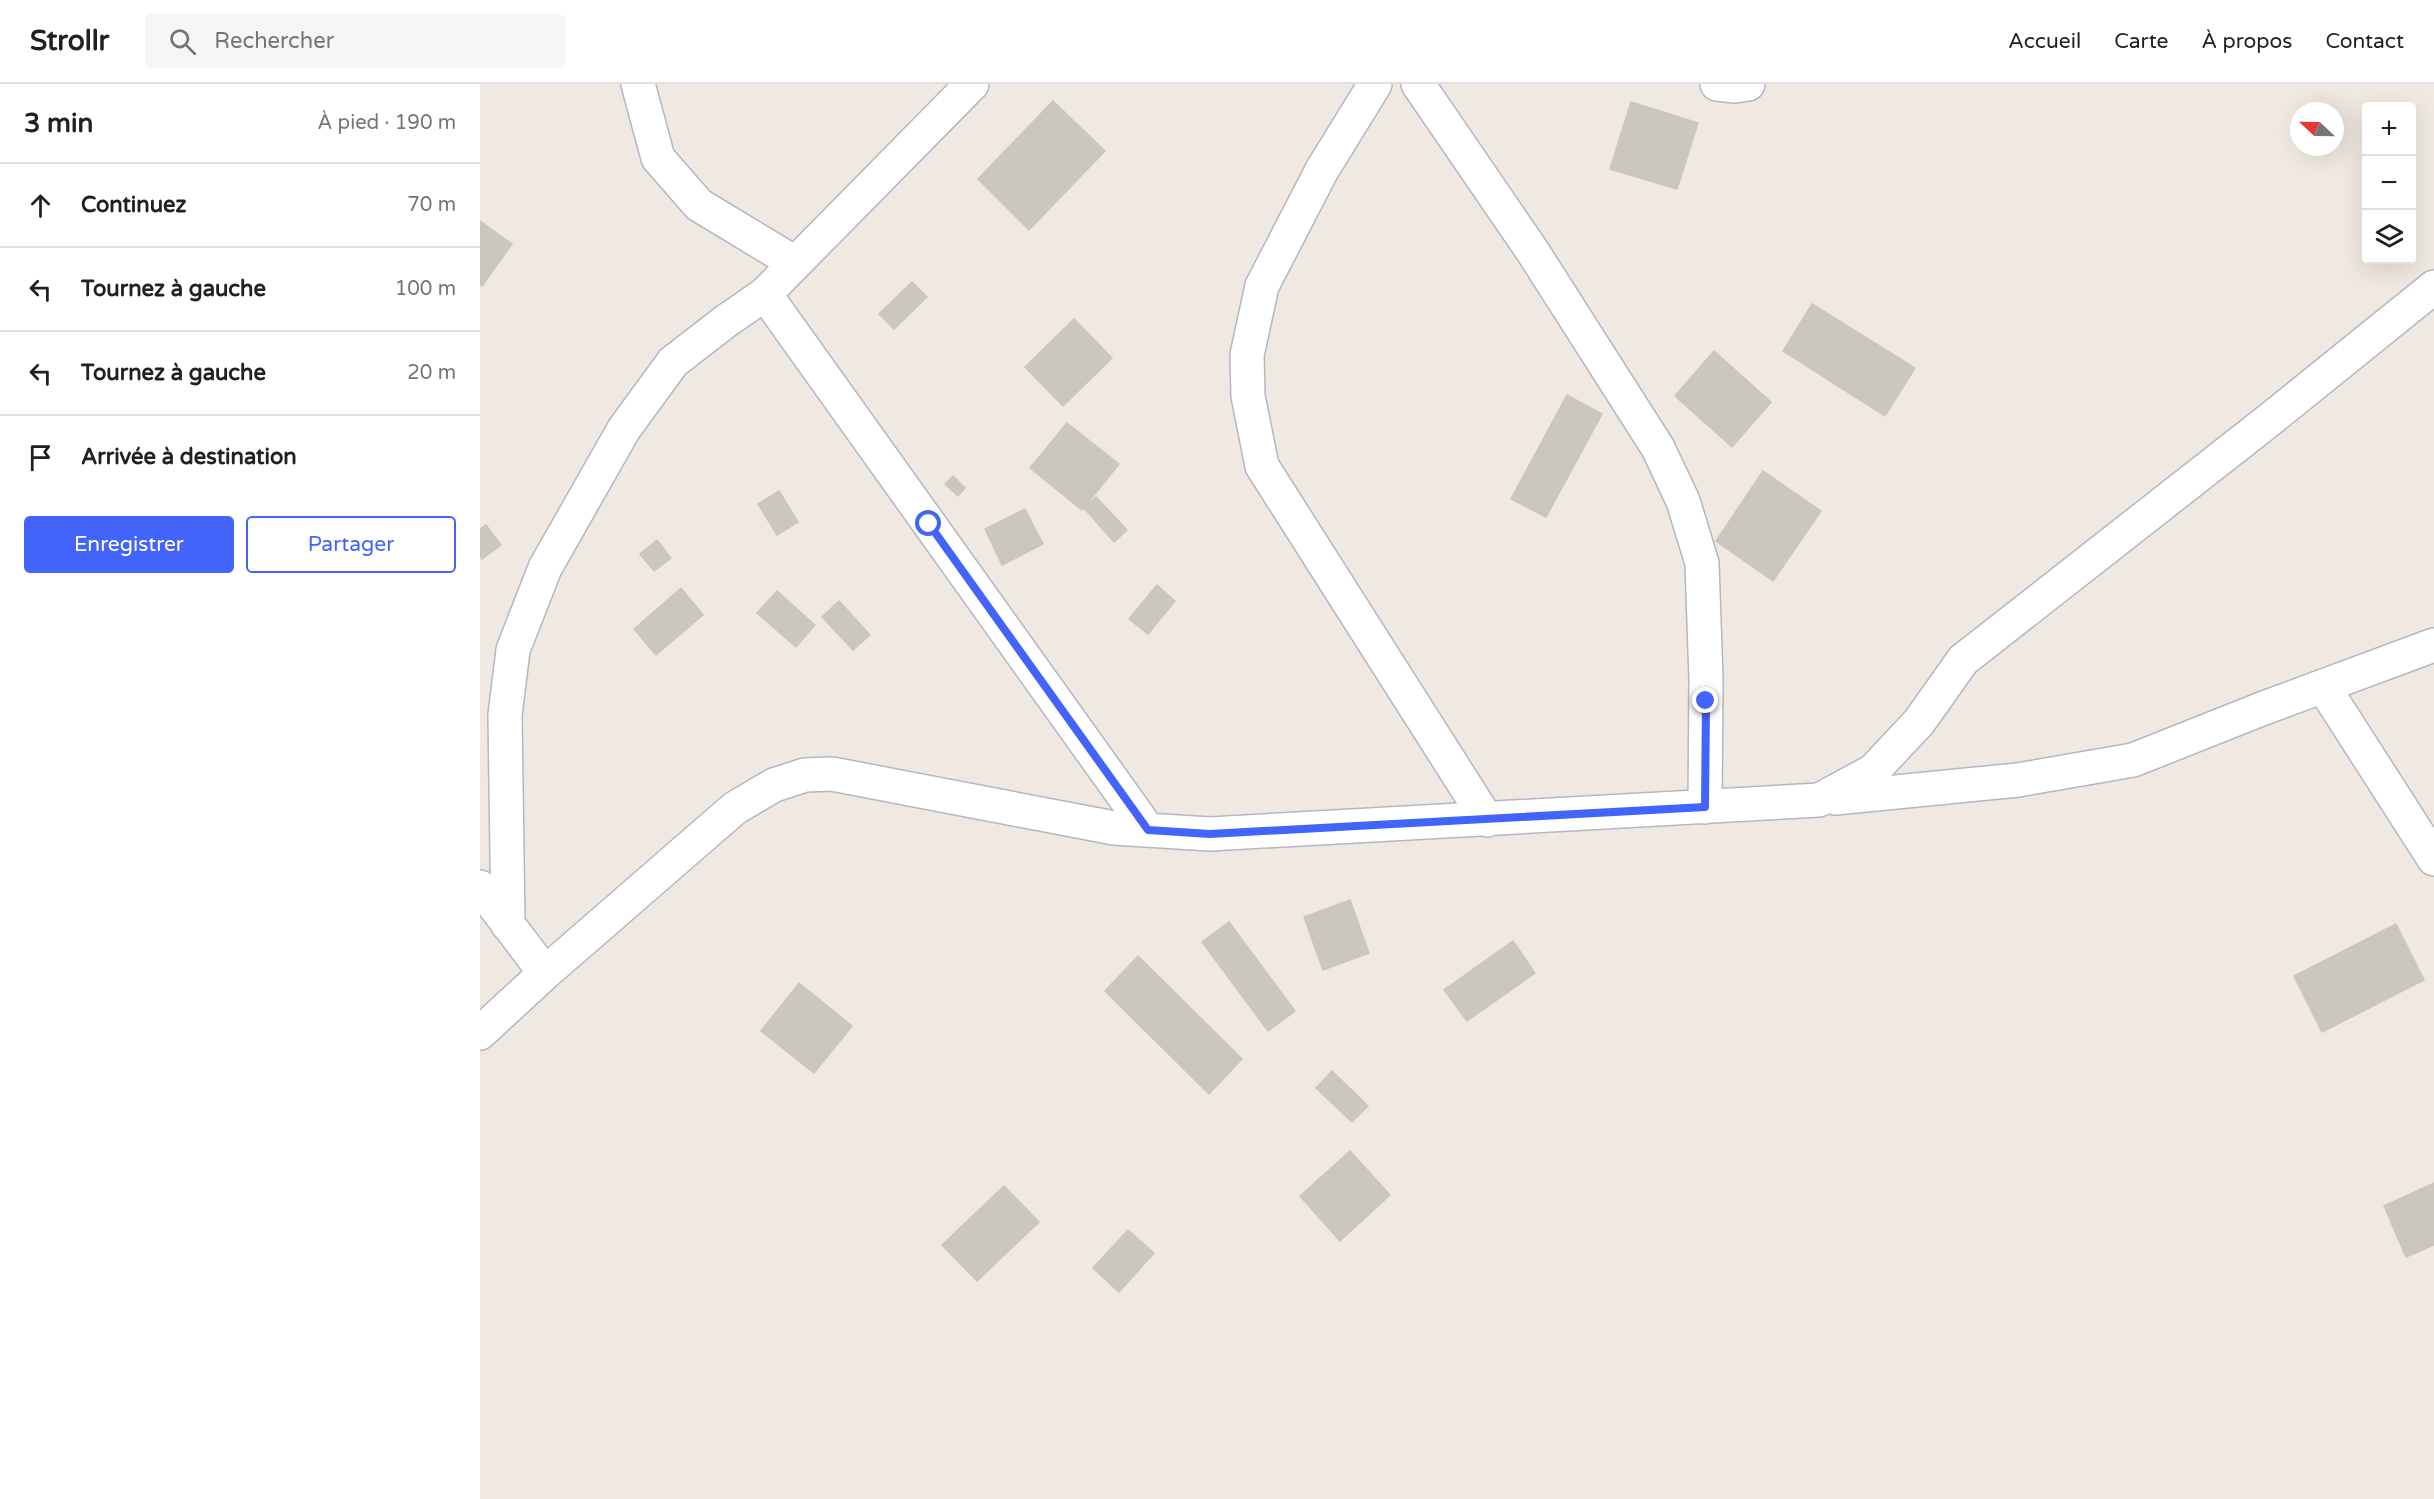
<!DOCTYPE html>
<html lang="fr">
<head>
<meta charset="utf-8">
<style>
	body { margin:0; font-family:"Varela Round",sans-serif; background:#f6f6f6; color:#202124 }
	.controls { position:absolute; right:18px; top:18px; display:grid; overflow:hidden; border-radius:6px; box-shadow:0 6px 24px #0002 }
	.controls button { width:54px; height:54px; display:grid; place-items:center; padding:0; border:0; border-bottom:2px solid #e0e0e0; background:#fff; color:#202124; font:30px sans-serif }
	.compass { position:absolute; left:1810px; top:18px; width:54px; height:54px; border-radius:50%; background:#fff; box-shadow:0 6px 24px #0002; rotate:292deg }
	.stop { position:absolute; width:18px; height:18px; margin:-14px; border:4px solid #4264fb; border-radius:50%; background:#fff }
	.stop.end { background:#4264fb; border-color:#fff; box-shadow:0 2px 6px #0008 }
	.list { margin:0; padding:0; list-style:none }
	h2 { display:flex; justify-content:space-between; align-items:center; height:78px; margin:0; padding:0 24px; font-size:26px }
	h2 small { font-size:20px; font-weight:400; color:#757577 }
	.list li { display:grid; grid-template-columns:39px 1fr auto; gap:18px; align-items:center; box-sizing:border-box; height:84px; padding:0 24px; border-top:2px solid #e0e0e0 }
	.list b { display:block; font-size:22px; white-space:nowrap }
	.list em { font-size:20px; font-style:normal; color:#757577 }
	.actions { display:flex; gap:12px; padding:18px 24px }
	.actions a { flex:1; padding:14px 0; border:2px solid #4264fb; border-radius:6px; text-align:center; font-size:21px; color:#4264fb }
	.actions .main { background:#4264fb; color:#fff }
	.icon { flex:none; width:33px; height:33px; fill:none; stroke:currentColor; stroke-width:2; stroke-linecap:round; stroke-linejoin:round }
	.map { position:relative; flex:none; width:1954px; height:1415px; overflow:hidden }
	header { display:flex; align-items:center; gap:36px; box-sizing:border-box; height:84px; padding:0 30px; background:#fff; border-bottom:2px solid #e0e0e0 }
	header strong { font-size:28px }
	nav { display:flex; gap:33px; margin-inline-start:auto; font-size:21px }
	.search { width:420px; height:54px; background:#f6f6f6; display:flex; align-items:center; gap:15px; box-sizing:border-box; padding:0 21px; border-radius:6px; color:#757577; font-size:22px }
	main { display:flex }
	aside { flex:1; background:#fff }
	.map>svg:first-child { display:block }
</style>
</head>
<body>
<header>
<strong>Strollr</strong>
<div class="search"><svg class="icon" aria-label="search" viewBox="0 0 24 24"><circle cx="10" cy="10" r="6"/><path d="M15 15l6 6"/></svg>Rechercher</div>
<nav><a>Accueil</a><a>Carte</a><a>À propos</a><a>Contact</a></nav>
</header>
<main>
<aside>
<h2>3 min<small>À pied · 190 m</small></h2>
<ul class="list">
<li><svg class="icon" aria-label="ahead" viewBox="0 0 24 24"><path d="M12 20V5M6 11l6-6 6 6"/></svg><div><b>Continuez</b></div><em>70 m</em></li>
<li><svg class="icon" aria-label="left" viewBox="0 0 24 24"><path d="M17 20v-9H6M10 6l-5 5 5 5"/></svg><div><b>Tournez à gauche</b></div><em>100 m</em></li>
<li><svg class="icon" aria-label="left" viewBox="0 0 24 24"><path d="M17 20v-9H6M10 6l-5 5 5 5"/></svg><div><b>Tournez à gauche</b></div><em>20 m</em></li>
<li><svg class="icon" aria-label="arrive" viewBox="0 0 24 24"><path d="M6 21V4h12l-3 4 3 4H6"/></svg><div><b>Arrivée à destination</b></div></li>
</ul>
<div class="actions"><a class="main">Enregistrer</a><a>Partager</a></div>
</aside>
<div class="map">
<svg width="1954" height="1415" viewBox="0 0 1954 1415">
	<rect width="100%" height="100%" fill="#efe9e1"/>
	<!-- building -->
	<path fill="#cbc7bf" stroke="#cbc5ba" stroke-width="1.5" d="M573,17L625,67L549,146L498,95Z
		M1151,18L1218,39L1197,105L1130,85Z
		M0,137L32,160L2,202L0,200Z
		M432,198L447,213L414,245L399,230Z
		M1332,220L1435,284L1405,332L1303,267Z
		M594,235L632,274L583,322L545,283Z
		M1234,267L1291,318L1252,363L1195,312Z
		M1087,311L1122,330L1066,433L1031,415Z
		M587,339L639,380L602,426L550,384Z
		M1283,387L1341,427L1293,497L1236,457Z
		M473,392L485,404L478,412L465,400Z
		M299,407L318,438L297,451L278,420Z
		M616,413L647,446L634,458L604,424Z
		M545,425L563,460L522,481L505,445Z
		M6,441L21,461L2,475L0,472V445Z
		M177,456L191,474L174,487L160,470Z
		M677,501L695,517L668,550L649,535Z
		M201,504L223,531L176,571L154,545Z
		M297,507L335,541L316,563L277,529Z
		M359,517L390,551L373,566L342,533Z
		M870,816L889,869L843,886L824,833Z
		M749,838L815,927L788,947L722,858Z
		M1916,840L1944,896L1842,948L1814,892Z
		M1033,857L1055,889L987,937L964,906Z
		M658,872L762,975L729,1010L625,907Z
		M319,899L372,942L334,989L281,947Z
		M852,987L888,1022L872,1038L836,1004Z
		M870,1067L910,1111L860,1157L820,1112Z
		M1954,1099V1161L1926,1173L1904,1122Z
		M524,1102L559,1138L497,1197L462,1161Z
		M648,1146L674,1169L639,1208L613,1184Z"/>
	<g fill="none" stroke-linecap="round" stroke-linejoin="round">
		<defs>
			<path id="minor" d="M158,0L178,74L219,121L315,179
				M895,0L842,86L782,202L767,271L768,312L782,382L1007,736
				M938,0L1053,168L1178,364L1203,417L1222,479L1226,596L1225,723
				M1237,0L1255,2L1268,0
				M285,210L668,746
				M1843,602L1954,775
				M1355,714L1538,696L1653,676L1784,624L1954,561
				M0,803L65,889
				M28,841L25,631L33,566L65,484L144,345L193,278L246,237L285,210L492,0
				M0,949L65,889L255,724L294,701L325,691L352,690L634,744L730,750L1339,716L1393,687L1439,638L1483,576L1788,337L1954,203"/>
		</defs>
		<!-- minor casing -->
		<use href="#minor" stroke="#b4b7c1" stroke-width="36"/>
		<!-- minor -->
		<use href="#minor" stroke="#fff" stroke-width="33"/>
	</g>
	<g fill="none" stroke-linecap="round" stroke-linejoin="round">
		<!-- route -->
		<path stroke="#4264fb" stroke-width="8" d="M449,440L668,746L730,750L1225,723L1226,617"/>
	</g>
</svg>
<div class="controls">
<button>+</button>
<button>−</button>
<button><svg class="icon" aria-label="layers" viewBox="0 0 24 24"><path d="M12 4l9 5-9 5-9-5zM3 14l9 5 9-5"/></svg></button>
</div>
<svg class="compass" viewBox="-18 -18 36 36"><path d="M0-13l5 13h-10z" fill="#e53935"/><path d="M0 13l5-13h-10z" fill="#757577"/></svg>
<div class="stop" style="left:449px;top:440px"></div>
<div class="stop end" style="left:1226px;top:617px"></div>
</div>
</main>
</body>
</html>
